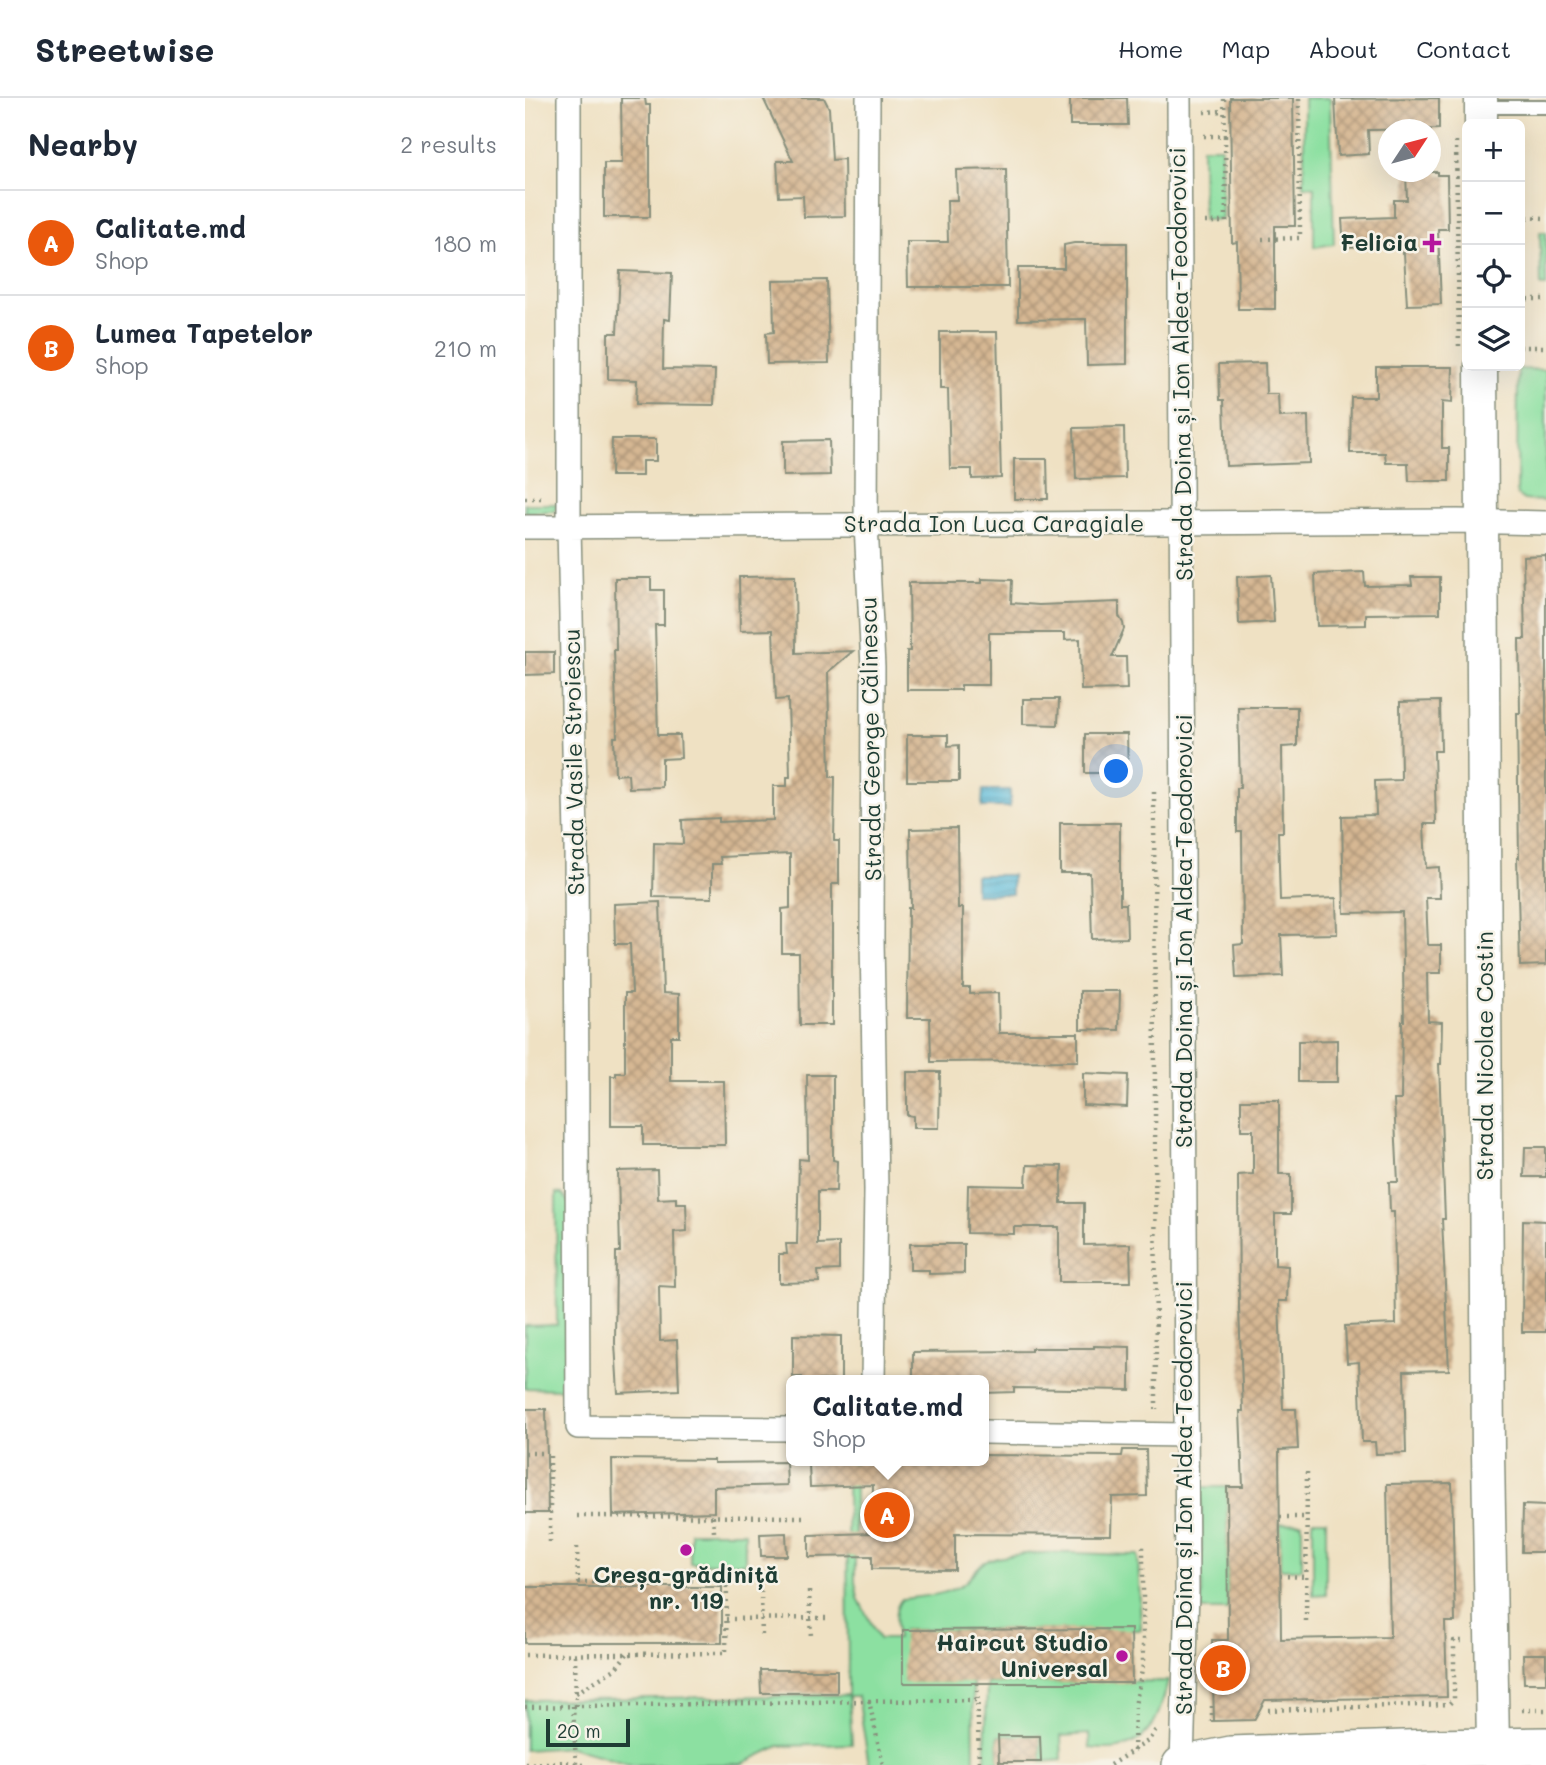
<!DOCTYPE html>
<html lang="en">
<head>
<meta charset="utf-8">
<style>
	body { margin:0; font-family:Mali,sans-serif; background:#f2f2f3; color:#1f2937 }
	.controls { position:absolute; right:21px; top:21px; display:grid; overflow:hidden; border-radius:10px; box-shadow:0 7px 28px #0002 }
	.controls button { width:63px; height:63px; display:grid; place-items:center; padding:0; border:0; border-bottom:2px solid #e0e1e3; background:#fff; color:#1f2937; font:35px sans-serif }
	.compass { position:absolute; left:853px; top:21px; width:63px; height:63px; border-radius:50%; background:#fff; box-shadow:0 7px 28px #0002; rotate:54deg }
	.scale { position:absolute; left:21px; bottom:18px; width:84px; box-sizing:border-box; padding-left:7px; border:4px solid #1f3d34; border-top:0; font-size:19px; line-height:24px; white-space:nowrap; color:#1f3d34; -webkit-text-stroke:5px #f7f3e8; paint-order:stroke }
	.you { position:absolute; left:592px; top:674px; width:24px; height:24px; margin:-18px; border:5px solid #fff; border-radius:50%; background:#1a73e8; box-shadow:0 0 0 10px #1a73e833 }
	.badge { display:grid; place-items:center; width:46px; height:46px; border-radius:50%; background:#ea580c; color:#fff; font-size:23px; font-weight:700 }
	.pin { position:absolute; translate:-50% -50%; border:4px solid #fff; box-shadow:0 2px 7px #0006 }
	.popup { position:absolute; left:261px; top:1277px; width:203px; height:91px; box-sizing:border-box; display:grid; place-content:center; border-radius:10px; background:#fff; filter:drop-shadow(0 2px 5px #0005); font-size:23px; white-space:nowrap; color:#747a83 }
	.popup b { font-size:26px; color:#1f2937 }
	.popup::after { content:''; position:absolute; left:50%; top:100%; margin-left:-14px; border:14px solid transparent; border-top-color:#fff }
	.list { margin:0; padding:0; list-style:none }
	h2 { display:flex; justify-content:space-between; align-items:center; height:91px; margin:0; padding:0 28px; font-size:30px }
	h2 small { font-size:23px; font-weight:400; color:#747a83 }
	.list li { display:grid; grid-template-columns:46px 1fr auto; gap:21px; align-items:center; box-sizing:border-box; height:105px; padding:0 28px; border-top:2px solid #e0e1e3 }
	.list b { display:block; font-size:26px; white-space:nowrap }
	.list p { margin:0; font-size:23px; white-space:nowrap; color:#747a83 }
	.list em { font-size:23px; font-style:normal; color:#747a83 }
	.icon { flex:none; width:38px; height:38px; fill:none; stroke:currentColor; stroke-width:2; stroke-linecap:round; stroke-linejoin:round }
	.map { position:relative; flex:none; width:1021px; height:1667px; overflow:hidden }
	header { display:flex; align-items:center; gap:42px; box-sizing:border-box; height:98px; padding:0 35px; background:#fff; border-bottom:2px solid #e0e1e3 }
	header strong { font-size:33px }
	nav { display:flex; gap:38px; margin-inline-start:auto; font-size:24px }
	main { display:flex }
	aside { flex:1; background:#fff }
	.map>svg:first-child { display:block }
</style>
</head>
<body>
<header>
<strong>Streetwise</strong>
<nav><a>Home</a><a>Map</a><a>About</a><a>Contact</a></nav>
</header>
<main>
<aside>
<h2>Nearby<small>2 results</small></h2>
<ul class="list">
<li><span class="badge">A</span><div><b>Calitate.md</b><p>Shop</p></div><em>180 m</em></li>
<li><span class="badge">B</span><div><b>Lumea Tapetelor</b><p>Shop</p></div><em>210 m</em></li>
</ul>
</aside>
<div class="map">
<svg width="1021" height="1667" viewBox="0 0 1021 1667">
	<defs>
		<pattern id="water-rules" width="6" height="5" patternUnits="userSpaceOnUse" patternTransform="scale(1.75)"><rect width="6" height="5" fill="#5bbbda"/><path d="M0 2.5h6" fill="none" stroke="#4b99b2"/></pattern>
		<pattern id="building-cross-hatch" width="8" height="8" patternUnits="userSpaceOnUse" patternTransform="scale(1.75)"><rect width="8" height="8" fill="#d6b793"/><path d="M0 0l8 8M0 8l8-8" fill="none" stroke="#ad9679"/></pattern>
	</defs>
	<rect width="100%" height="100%" fill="#f7f3e8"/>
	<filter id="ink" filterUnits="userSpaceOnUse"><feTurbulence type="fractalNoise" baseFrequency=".0143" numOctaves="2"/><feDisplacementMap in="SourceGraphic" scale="14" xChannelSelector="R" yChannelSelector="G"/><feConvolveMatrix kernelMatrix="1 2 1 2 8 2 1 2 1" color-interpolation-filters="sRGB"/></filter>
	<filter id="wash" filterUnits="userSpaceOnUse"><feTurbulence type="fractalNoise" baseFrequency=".00686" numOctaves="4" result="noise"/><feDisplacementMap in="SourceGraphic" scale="28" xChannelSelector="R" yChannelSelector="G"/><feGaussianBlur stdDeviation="1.57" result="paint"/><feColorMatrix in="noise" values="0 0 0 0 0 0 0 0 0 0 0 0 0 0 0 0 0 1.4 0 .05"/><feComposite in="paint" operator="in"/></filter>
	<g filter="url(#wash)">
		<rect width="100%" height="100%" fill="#efe1c3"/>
		<!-- green -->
		<path fill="#8ce0a1" stroke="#568e6a" stroke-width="2" d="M779,0H805L809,146L789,149V89L779,88Z
			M677,49H696L697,121L678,122Z
			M1015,134H1021V188H1016Z
			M993,271L1021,272V403L999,402L992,397Z
			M0,406H32L30,413L0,414Z
			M31,1095L37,1096L45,1106V1281L35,1291L0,1290V1228L32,1227Z
			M322,1363H330V1484L333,1500L354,1541H372C371,1528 367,1512 377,1501C397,1498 422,1498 439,1485C448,1479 452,1466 462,1463C502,1449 570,1457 613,1457L616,1532H378L448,1585L449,1667H344L333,1598H324L327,1646L254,1648L217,1666L107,1667L45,1649L0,1652V1602L323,1597Z
			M676,1389H702L703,1512H677Z
			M788,1422H801V1496L788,1497Z
			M777,1425V1471H755V1426Z
			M165,1434H220V1465H165Z
			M643,1583C636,1614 628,1642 594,1650C585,1652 574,1651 565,1650L564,1636L536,1638L537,1662L516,1664L515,1638H473L474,1664L460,1665L462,1585Z"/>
		<!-- water -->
		<path fill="url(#water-rules)" stroke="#3d7c87" stroke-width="2" d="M458,692H485V709H457Z
			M450,777H487V796H450Z"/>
		<g id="blocks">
			<!-- building -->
			<path fill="url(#building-cross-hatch)" d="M96,0H120L121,7H125V119H79V65H97Z
				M238,0H299L304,10L307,62L319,61L320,118L279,119L278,98L254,99L252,63H268Z
				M545,0H602L603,27H545Z
				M705,0H768L770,128H750V211H713L712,144L707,145Z
				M914,0V31L843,32L844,56L813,58L810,1Z
				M481,71L483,189H383L382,144H423L422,102H432L431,72Z
				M881,74H913V77H922L923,131H913L916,206L882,207L879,155H877L876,147L819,149L817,121L869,119V102H882Z
				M549,145H602V266L562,267L561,221L493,222V170H539V147Z
				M95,173L147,175L145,222L139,221L138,271L190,272L189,307L111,306L112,282L83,281V235H92Z
				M302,182L304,265L242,266L241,235L249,234L248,183Z
				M415,234H472L476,380L447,381V371H425L423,291H415Z
				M740,265L741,296H753L754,319L783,318L784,365L701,368L699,302H695L694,266Z
				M851,269H928L927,305L917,304V350H924V383H884L883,365H861L860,355H825L826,299H851Z
				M599,329L600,380L551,381L549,330Z
				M87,341H131V363H117V378H86Z
				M304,342L305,377L258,378V343Z
				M489,361H522L523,401H489Z
				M1021,457V867L995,868L992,760H994L992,615H995L994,541H1000L998,458Z
				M839,474L840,488L887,487L886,479H915V515L841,516V527L792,528L790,476Z
				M746,477L749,524L714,526L712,479Z
				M270,478L271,555L328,553L303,574L305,679H310L309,743H314V786H307V927H275L274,855H257V811L265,810V756L195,759L196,766H187V800L128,799L129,745L158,746L157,722L194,720V724L248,722V688H262V679H265L263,601L251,602L248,532L215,533L214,479Z
				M90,480H126V492H139V527H130L133,637H155L156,660L137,661V689L104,690L103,676L90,677L89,639H92L89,552H91Z
				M457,481L487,482L486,505L514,507L594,504V518L598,525L599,531L587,559H601L602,591L556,592L555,541L540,542V535H464V587H436V592H382V553H385L384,485H457Z
				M0,554H29V576L0,577Z
				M498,601H534L533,627L498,626Z
				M915,603L916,653H909L911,726H899L901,770L914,769L915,800H901L903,847H916V875H902L903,923L917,924L916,966H914L920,1121H917L924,1272L879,1273L881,1355L851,1356L850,1344H837L834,1264L822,1265L820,1228L871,1226L869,1114H865L864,1084H873L869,1002H876L877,923H879L877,814L819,815L817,718L851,717L850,683L876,682L875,604Z
				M713,609H772V648L757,649L758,734H753L755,802L811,800L812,836L756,837L758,878L711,880L709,847L718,846L717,734H712V690H715Z
				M560,636H602L603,675H560Z
				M382,637H423V648L434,647V683H382Z
				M535,725H595V806H601L602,840L567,841L565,775H535Z
				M432,730L433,810H438V890H445V896L473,895L474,935H553V963L406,964L405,920H382L383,810H386L385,731Z
				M135,804L138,895L154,896V938H146V983H199L200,1047H118V1028H86V978H91V975H100V895H107L105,846H90L89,806Z
				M555,893H595L594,932L555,931Z
				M812,942V984H773V943Z
				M382,974H415L414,1030H388V1018L382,1017Z
				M558,975L603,977L602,1009L558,1007Z
				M282,977H308V1062L312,1063L311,1093H293V1146L314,1145V1172L293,1173L294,1184L254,1185V1156H262L261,1146H272L274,1061L283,1062Z
				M716,1002H754V1076H766V1116H750V1167L763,1168L762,1203H754L758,1311H771L773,1351L754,1352L756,1541L865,1539L862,1386L927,1385L930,1524H920L922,1599L740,1602L729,1622L689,1623L687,1542H703L702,1389H718L715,1313H718L714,1210L713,1077L728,1076V1032H716Z
				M1000,1049H1021V1079H999Z
				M502,1067L537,1068L536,1105H559V1147L605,1146L606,1184H534V1129H489V1136L442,1135L443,1087L501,1088Z
				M132,1072L133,1101L151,1100V1105H161L162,1133L149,1134L150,1189L134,1188L135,1243L152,1242L154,1292L93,1295L90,1245L91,1154H95L93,1073Z
				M998,1122L1021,1123V1234H997Z
				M385,1146H439V1175L404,1176V1172H385Z
				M268,1237L316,1238V1282H277V1279H268Z
				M569,1248L605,1249V1292L489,1290V1294L458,1295V1282H388V1254L506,1253V1250H569Z
				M0,1311H21L23,1415H0Z
				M598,1352H621L622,1398L587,1399L586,1437L430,1436V1472L347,1471V1458L284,1459V1437L347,1435L348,1387L285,1389L284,1366L348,1365V1363H458V1357L597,1358Z
				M87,1361L189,1362V1365L261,1364L262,1387L189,1389V1414L88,1417Z
				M998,1407L1021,1408V1454H997Z
				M261,1435L262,1458H236L235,1436Z
				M0,1489H197V1545H0Z
				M606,1531L607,1585H378V1532Z
				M998,1556H1021V1585H999Z
				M235,1572H312V1595H236Z
				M473,1638H515L516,1664H474Z"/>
		</g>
	</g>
	<g filter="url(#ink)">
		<use href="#blocks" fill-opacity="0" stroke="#878f7c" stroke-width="2"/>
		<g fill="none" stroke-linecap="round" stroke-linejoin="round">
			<defs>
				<path id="lane" d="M956,9H1021"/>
				<path id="street" d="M44,0V429L51,739L53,1329L266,1331
					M343,0L341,426L348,569L347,839L351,1092L348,1282
					M654,0L662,1492L657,1666
					M0,429L933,423L1021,425
					M458,1334L660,1337"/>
				<path id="secondary" d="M956,0V26
					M956,268L963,1356L968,1648"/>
				<path id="primary" d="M656,1667L706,1657L907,1650L1021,1648"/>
			</defs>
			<!-- lane casing -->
			<use href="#lane" stroke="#878f7c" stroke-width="16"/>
			<!-- street casing -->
			<use href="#street" stroke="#878f7c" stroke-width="26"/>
			<!-- secondary casing -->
			<use href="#secondary" stroke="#878f7c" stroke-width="35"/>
			<!-- primary casing -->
			<use href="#primary" stroke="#878f7c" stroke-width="40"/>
			<!-- path -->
			<path stroke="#878f7c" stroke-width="4.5" stroke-dasharray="2 5" stroke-linecap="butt" d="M679,14L699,13
				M679,38H700L699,0
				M931,43L934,251
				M995,119L1021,120
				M680,124H701L700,38
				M737,141L775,140L774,0
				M995,201H1021
				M995,249H1021
				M0,400H20
				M629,694L631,1311
				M0,1355H25V1449
				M52,1418L281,1419
				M188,1418L189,1434
				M755,1419H781
				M52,1449L53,1484L126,1485
				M755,1478L782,1479
				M236,1493L237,1541
				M284,1493L286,1540
				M201,1521L301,1520
				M781,1523L782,1372
				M0,1557L201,1555L202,1482H153
				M50,1557L51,1608
				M452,1585L454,1667
				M51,1595L90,1571L102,1556
				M344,1603L453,1602
				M48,1608L51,1666
				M687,1608V1625H689
				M0,1609L344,1603L358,1667
				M743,1612L924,1606L929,1601V1543H937
				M997,1612H1021
				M609,1653L610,1608L618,1567V1447
				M0,1666L41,1664L58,1667
				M585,1667L623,1643L632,1630"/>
			<!-- lane -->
			<use href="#lane" stroke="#fff" stroke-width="12"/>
			<!-- street -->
			<use href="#street" stroke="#fff" stroke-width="23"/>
			<!-- secondary -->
			<use href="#secondary" stroke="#fff" stroke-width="32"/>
			<!-- primary -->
			<use href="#primary" stroke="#fff" stroke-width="37"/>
		</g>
	</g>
	<!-- markers -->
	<g fill="#b5179e" stroke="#f7f3e8" stroke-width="2.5">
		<path d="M903.5 134.5h7v7h7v7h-7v7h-7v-7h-7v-7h7z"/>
		<circle cx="161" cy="1452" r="7"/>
		<circle cx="597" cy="1558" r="7"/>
	</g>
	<g text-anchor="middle" stroke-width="5" stroke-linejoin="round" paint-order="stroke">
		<!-- poi labels -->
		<g font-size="23" font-weight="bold" fill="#1f3d34" stroke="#f7f3e8" text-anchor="end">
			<text x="893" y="153">Felicia</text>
			<text x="161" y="1485" text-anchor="middle">Creșa-grădiniță<tspan x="161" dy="26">nr. 119</tspan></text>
			<text x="583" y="1553">Haircut Studio<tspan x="583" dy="26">Universal</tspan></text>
		</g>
		<!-- street labels -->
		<g font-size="23" fill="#1f3d34" stroke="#f7f3e8">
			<text transform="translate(656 266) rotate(-91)" y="8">Strada Doina și Ion Aldea-Teodorovici</text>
			<text x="469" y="434">Strada Ion Luca Caragiale</text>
			<text transform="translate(346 641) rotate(-91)" y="8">Strada George Călinescu</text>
			<text transform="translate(49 664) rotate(-91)" y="8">Strada Vasile Stroiescu</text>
			<text transform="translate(659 833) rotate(-90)" y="8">Strada Doina și Ion Aldea-Teodorovici</text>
			<text transform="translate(960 958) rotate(-90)" y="8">Strada Nicolae Costin</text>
			<text transform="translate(659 1400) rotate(-90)" y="8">Strada Doina și Ion Aldea-Teodorovici</text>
		</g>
	</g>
</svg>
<div class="controls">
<button>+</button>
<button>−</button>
<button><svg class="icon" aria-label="locate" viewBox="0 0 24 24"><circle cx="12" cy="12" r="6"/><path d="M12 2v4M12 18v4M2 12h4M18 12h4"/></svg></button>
<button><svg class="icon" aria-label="layers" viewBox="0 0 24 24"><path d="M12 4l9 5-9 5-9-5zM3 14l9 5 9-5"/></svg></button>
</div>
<svg class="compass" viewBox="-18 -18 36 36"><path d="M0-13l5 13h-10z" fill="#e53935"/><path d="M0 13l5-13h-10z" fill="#747a83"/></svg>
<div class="scale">20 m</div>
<div class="you"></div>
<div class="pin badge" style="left:362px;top:1417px">A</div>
<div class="popup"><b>Calitate.md</b>Shop</div>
<div class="pin badge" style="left:698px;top:1570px">B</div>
</div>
</main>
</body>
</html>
